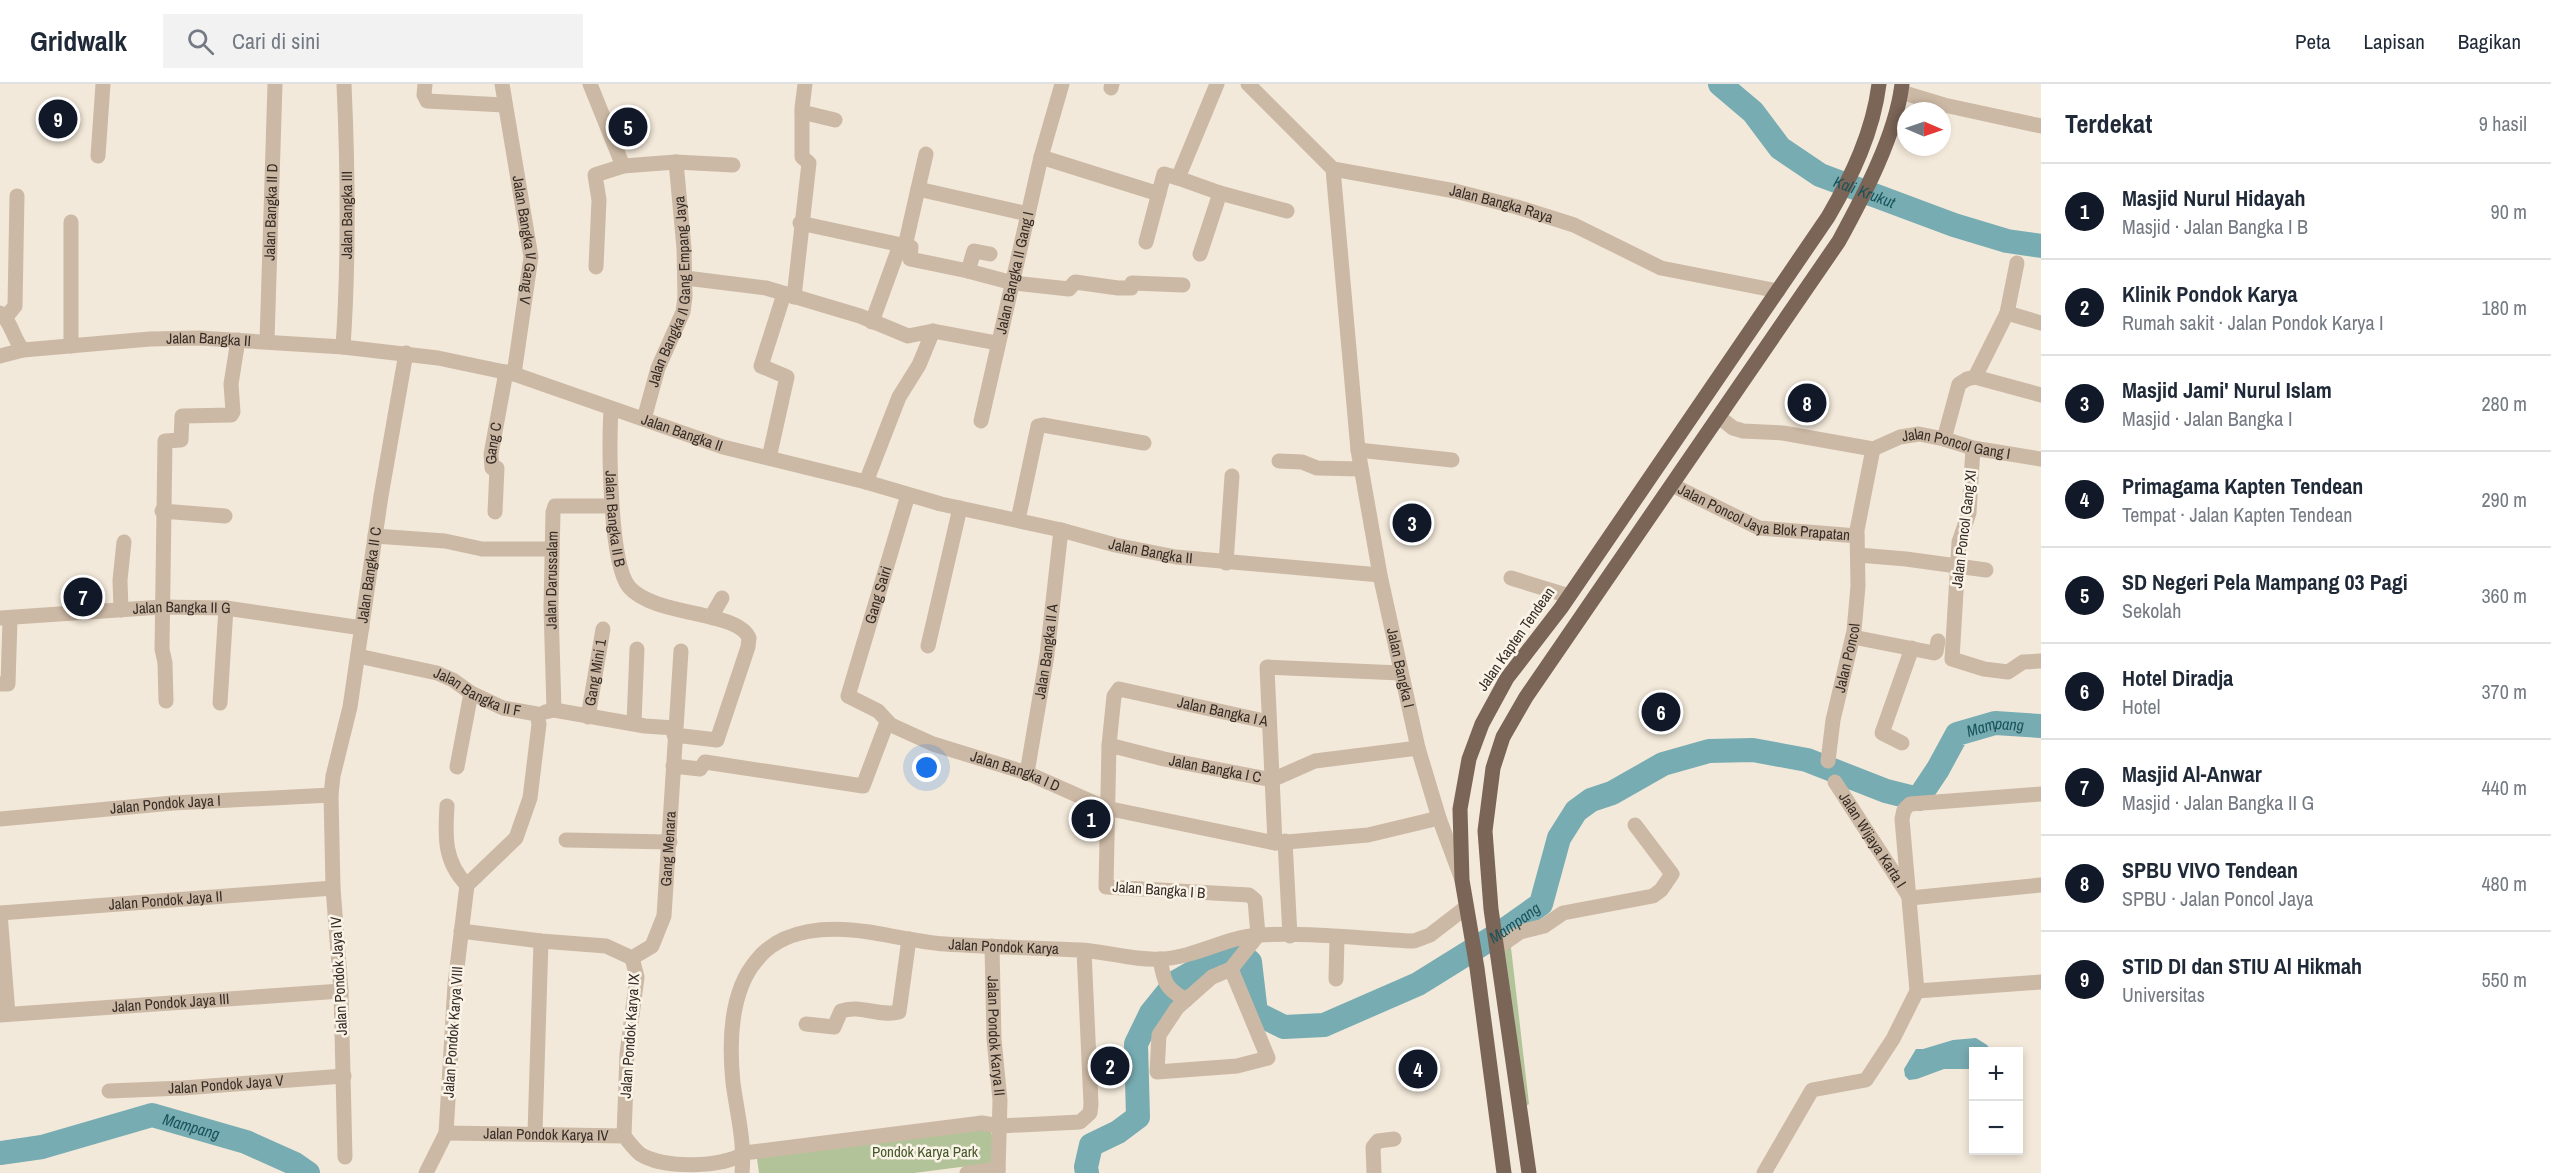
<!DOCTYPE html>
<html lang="id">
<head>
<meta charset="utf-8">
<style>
	body { margin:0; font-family:"Archivo Narrow",sans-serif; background:#f2f2f3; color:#1f2937 }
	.controls { position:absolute; right:18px; bottom:18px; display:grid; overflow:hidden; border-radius:0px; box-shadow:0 3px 9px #0003 }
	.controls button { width:54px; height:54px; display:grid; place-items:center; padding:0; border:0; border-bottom:2px solid #e0e1e3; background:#fff; color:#1f2937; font:30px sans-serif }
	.compass { position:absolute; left:1897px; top:18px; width:54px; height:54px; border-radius:50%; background:#fff; box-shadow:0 3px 9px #0003; rotate:92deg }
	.you { position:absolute; left:927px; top:684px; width:21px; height:21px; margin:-15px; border:4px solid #fff; border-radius:50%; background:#1a73e8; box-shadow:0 0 0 9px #1a73e833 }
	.badge { display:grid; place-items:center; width:39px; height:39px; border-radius:50%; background:#111827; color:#fff; font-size:20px; font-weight:700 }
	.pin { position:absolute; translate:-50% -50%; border:3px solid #fff; box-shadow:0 2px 6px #0006 }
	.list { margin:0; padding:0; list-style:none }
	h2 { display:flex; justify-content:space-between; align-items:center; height:78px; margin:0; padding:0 24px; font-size:26px }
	h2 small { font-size:20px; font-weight:400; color:#747a83 }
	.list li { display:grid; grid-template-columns:39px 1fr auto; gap:18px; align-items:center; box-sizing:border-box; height:96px; padding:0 24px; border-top:2px solid #e0e1e3 }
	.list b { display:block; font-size:22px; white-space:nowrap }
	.list p { margin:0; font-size:20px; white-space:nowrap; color:#747a83 }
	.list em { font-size:20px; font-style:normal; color:#747a83 }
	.icon { flex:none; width:33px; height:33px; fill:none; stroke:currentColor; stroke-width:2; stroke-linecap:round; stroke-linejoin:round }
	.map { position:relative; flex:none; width:2041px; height:1089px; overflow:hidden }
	header { display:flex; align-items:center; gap:36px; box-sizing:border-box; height:84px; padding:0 30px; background:#fff; border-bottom:2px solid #e0e1e3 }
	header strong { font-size:28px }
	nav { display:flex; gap:33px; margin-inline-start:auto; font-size:21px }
	.search { width:420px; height:54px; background:#f2f2f3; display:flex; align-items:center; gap:15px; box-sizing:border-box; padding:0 21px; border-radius:0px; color:#747a83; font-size:22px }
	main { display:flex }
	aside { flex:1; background:#fff }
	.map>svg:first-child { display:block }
</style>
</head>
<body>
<header>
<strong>Gridwalk</strong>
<div class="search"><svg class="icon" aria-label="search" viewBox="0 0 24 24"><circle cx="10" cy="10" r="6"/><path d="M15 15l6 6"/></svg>Cari di sini</div>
<nav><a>Peta</a><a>Lapisan</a><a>Bagikan</a></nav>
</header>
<main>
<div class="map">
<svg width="2041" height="1089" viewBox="0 0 2041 1089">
	<rect width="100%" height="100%" fill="#f3e9da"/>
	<!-- green -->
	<path fill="#b3c399" d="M1510,855L1529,1020L1521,1025L1497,864Z
		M989,1042L995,1060L992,1079L914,1089H759L756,1068Z"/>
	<!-- water -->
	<path fill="#77acb2" d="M1976,954L1987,961L1992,967L1974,968L1973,985H1944L1917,995L1909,996L1905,992L1904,985L1916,965H1923L1953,956Z"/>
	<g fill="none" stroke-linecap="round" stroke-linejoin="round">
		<!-- river -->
		<g stroke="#77acb2" stroke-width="24">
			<path id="s1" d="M1720,0L1753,28L1780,64L1820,91L1954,141L2007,157L2041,162"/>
			<path id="s2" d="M0,1069L42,1063L152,1031L246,1058L295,1080L308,1089"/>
			<path id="s3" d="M1087,1089L1086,1083L1091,1061L1118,1048L1138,1033L1136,960L1151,929L1176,898L1197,886L1215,870L1237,867L1250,878L1256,929L1284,943L1324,941L1418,900L1500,849L1541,820L1559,754L1576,727L1591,716L1612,709L1663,680L1709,667L1753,666L1807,676L1886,707L1918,715L1938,685L1957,650L1995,639L2041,642"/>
		</g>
		<!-- minor -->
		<g stroke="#ccb9a5" stroke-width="15">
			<path d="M425,0L424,11L427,17L504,21"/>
			<path id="s4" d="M502,0L531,173L514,290"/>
			<path d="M590,0L623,82"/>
			<path id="s5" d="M1248,0L1333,85L1455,107L1517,123L1574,141L1661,184L1778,207"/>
			<path d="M1111,4L1112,0"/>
			<path d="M1901,8L1944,21L2041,42"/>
			<path d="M802,28L835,36"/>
			<path d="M926,70L918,105L1028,130"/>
			<path d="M98,72L103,0"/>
			<path d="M1041,73L1159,110"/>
			<path id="s6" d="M1333,85L1358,366L1380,491L1418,664L1439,734L1461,793"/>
			<path d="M1220,109L1287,127"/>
			<path d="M800,139L911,163L910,175L968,187L974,167L990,170"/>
			<path d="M1146,158L1164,90L1178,94"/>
			<path d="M905,162L918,105"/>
			<path d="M1200,170L1220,109L1178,94L1217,0"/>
			<path d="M596,183L599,116L595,91L623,82L676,78"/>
			<path d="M968,187L1013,199L1069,205L1075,198L1118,204H1131L1132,199L1183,201"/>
			<path d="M686,194L766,204L860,232L908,252L933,247L997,259"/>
			<path d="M794,213L809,79L802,73V24L805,0"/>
			<path id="s7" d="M0,229C12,238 13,255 23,266L150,255L199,254L343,263L438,274L514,290L723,363L866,398L941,420L1061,446L1115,461L1176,473L1380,491"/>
			<path d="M2007,229L2041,239"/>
			<path d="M6,233L15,222L17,112"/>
			<path d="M872,238L900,161"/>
			<path id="s8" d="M267,257L275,0"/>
			<path d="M71,262V138"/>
			<path id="s9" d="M343,263C349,175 348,88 344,0"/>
			<path d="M0,272L23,266"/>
			<path d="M1975,293L2007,229L2017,179"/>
			<path id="s10" d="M611,325C609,359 609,478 629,503C655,533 737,526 749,554L748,563L717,656L674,651"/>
			<path d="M1719,333L1733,344L1743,347L1783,349L1873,365"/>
			<path id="s11" d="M644,335L658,284L683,228L685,213L684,164L676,78L733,81"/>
			<path id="s12" d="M981,337L1041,73L1062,0"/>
			<path d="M1944,355L1959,300L1967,295L1975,293L2041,311"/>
			<path d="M1973,364L1969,429L1959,458L1952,575L1984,585L2008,588L2023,578L2041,577"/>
			<path id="s13" d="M1873,365L1900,353L1919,350L1944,355L1973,364L2041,375"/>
			<path d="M1358,366L1452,376"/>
			<path d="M769,374L787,293L761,282L784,210"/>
			<path d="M1279,377L1302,378L1317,384L1361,385"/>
			<path d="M866,398L899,313L919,281L933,247"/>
			<path id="s14" d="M1672,401L1759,444L1857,452"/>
			<path d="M162,427L225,432"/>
			<path id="s15" d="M495,428L497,384H492L491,370L506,288"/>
			<path d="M1018,436L1038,342L1043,341L1144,359"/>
			<path d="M375,452L445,457L482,465H552"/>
			<path d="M1858,471L1906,475L1986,486"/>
			<path d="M1226,479L1232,392"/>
			<path d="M1511,494L1569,512"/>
			<path d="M121,526L120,496L124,458"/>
			<path d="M711,533L722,514"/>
			<path id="s16" d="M0,534L162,523L226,524L362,544"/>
			<path d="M1853,553L1934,569L1936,568L1938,557"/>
			<path d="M928,562L960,424"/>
			<path id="s17" d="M358,572L437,589L453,596L471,609L503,624L537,630L539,640L530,714L516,754L467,801L455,900L446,1049L426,1089"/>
			<path d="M0,600H8L10,535"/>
			<path d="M166,617L165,579L162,565L165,357L181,356L182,332L231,331L233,328L231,300L238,256"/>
			<path d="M220,619L226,524"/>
			<path id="s18" d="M554,626L551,523L553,428L555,422H611"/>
			<path d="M545,628L554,626L645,642L675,644"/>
			<path id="s19" d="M588,633L603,545"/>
			<path d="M634,639L637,565"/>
			<path id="s20" d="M891,641L878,627L848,612L908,411"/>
			<path d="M1902,659L1882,649L1912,564"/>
			<path id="s21" d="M1109,661L1114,612L1119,605L1269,638"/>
			<path id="s22" d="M1828,677L1833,636L1854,547L1858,502L1857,446L1873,365"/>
			<path id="s23" d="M673,682L700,685L705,678L863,702L886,641L889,640L933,660L1027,689L1106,724L1275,759L1368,751L1439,734"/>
			<path d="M457,683L471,609"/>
			<path id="s24" d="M1027,689L1047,571L1061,446"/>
			<path id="s25" d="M1835,698L1910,814L2041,801"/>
			<path d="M447,722C445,753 444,778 467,801"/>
			<path id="s26" d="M0,735L173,719L331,711"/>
			<path d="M566,756L670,758"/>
			<path d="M1285,757L1290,852"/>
			<path d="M1275,759L1267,583L1400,589"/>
			<path id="s27" d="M0,829L333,804"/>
			<path d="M0,829L8,930"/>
			<path d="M461,847L541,857L606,862L632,874"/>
			<path id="s28" d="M992,862L994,955L1000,1016L998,1089"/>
			<path d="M1497,864L1520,848L1544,842L1563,829L1653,812L1661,806L1672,790L1635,741"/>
			<path id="s29" d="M632,874L652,862L664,832L681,567"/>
			<path d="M1160,875C1164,898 1165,904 1186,916"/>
			<path id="s30" d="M1231,885L1268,974L1237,982L1157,988L1159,951L1177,924L1212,893L1231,885L1258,851L1255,816L1249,811L1106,803L1109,661L1164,675L1272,696L1315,677L1418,664"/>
			<path d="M1336,895L1337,854"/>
			<path d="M1917,907L1902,735L1904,726L1910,720L2041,710"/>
			<path d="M1917,907L2041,898"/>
			<path id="s31" d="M0,931L341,907"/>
			<path d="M806,940L834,943L841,927C860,920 879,933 899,928L909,855"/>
			<path id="s32" d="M109,1007L183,1004L344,992"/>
			<path id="s33" d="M446,1049L624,1052C629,1058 634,1065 640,1070C663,1085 723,1084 744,1069L982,1039L1000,1042L1080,1038L1090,1029L1091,1020L1084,867"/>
			<path d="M535,1049L541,857"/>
			<path d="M624,1052L627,970L637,893L632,874"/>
			<path id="s34" d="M345,1073L341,907L333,804L331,711L333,692L350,623L381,412L406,269"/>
			<path id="s35" d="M742,1089C745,1058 737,1029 733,999C729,960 730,908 756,877C782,843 831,842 869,848C894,852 920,858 945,860C990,863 1036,864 1081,866C1108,868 1136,877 1162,875C1196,873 1226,853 1259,851C1310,848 1363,855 1414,857L1430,851L1465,824"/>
			<path d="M967,1089L998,1085"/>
			<path d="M1374,1089L1373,1063L1378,1057L1394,1055"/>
			<path d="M1764,1089L1812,1006L1866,996L1893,955L1917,907"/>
		</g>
		<!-- major -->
		<path stroke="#7a6557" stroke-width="15" d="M1504,1089L1477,884L1462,796L1460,725L1469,675L1482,640L1507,594L1561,524L1828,133C1852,92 1873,48 1879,0
			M1529,1089L1491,825L1485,747L1493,684L1503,653L1526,613L1839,157C1863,113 1896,51 1902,0"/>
	</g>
	<g text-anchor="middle" stroke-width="5" stroke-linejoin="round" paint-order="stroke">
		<!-- street labels -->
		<g font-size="15" fill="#372d27" stroke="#faf3e7">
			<text dy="5" stroke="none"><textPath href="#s5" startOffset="292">Jalan Bangka Raya</textPath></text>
			<text dy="5" stroke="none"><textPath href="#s8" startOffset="129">Jalan Bangka II D</textPath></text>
			<text dy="5" stroke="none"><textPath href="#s9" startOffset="132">Jalan Bangka III</textPath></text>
			<text dy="5" stroke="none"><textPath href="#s4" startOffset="158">Jalan Bangka II Gang V</textPath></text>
			<text dy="5" stroke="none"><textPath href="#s12" startOffset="152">Jalan Bangka II Gang I</textPath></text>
			<text dy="5" stroke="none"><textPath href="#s11" startOffset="132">Jalan Bangka II Gang Empang Jaya</textPath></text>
			<text dy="5" stroke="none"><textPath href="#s7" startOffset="230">Jalan Bangka II</textPath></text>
			<text dy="5" stroke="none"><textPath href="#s7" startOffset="716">Jalan Bangka II</textPath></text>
			<text dy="5" stroke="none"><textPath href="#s15" startOffset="74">Gang C</textPath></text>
			<text dy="5" stroke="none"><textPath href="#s13" startOffset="87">Jalan Poncol Gang I</textPath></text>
			<text dy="5" stroke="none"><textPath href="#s14" startOffset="98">Jalan Poncol Jaya Blok Prapatan</textPath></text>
			<text dy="5" stroke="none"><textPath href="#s10" startOffset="110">Jalan Bangka II B</textPath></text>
			<text transform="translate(1964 445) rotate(-83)" y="5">Jalan Poncol Gang XI</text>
			<text dy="5" stroke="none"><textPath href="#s7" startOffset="1200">Jalan Bangka II</textPath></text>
			<text dy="5" stroke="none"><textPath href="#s34" startOffset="586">Jalan Bangka II C</textPath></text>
			<text dy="5" stroke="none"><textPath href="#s18" startOffset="130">Jalan Darussalam</textPath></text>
			<text dy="5" stroke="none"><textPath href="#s20" startOffset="158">Gang Sairi</textPath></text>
			<text dy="5" stroke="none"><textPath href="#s16" startOffset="182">Jalan Bangka II G</textPath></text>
			<text transform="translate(1516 555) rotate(-55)" y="5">Jalan Kapten Tendean</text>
			<text dy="5" stroke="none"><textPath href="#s24" startOffset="123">Jalan Bangka II A</textPath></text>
			<text dy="5" stroke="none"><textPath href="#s22" startOffset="105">Jalan Poncol</textPath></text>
			<text dy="5" stroke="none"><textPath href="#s6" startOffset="504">Jalan Bangka I</textPath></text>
			<text dy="5" stroke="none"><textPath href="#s19" startOffset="45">Gang Mini 1</textPath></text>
			<text dy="5" stroke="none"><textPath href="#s17" startOffset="126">Jalan Bangka II F</textPath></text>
			<text dy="5" stroke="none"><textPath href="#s21" startOffset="164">Jalan Bangka I A</textPath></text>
			<text dy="5" stroke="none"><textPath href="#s30" startOffset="826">Jalan Bangka I C</textPath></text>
			<text dy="5" stroke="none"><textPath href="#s23" startOffset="399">Jalan Bangka I D</textPath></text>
			<text dy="5" stroke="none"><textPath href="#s26" startOffset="166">Jalan Pondok Jaya I</textPath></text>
			<text dy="5" stroke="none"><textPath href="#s25" startOffset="69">Jalan Wijaya Karta I</textPath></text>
			<text dy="5" stroke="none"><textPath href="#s29" startOffset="123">Gang Menara</textPath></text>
			<text transform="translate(1159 806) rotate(4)" y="5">Jalan Bangka I B</text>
			<text dy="5" stroke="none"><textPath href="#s27" startOffset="166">Jalan Pondok Jaya II</textPath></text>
			<text dy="5" stroke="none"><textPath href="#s35" startOffset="476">Jalan Pondok Karya</textPath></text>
			<text transform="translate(339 892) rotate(-93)" y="5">Jalan Pondok Jaya IV</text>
			<text dy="5" stroke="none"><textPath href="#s31" startOffset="171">Jalan Pondok Jaya III</textPath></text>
			<text transform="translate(453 948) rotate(-86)" y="5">Jalan Pondok Karya VIII</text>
			<text transform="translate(630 952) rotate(-86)" y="5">Jalan Pondok Karya IX</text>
			<text dy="5" stroke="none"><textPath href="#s28" startOffset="90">Jalan Pondok Karya II</textPath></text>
			<text dy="5" stroke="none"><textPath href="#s32" startOffset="117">Jalan Pondok Jaya V</textPath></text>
			<text dy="5" stroke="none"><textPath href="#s33" startOffset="100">Jalan Pondok Karya IV</textPath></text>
		</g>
		<!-- park labels -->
		<g font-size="15" fill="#445729" stroke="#faf3e7">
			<text x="925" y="1073">Pondok Karya Park</text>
		</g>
		<!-- water labels -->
		<g font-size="16" font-style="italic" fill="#1a535b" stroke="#faf3e7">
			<text dy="6" stroke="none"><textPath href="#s1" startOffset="184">Kali Krukut</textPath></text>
			<text dy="6" stroke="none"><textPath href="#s3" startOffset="1270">Mampang</textPath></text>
			<text dy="6" stroke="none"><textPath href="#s3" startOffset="658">Mampang</textPath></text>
			<text dy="6" stroke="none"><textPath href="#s2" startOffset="198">Mampang</textPath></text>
		</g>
	</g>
</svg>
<div class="controls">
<button>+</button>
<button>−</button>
</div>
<svg class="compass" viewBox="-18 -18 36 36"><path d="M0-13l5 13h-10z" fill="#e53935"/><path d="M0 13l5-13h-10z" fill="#747a83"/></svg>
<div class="you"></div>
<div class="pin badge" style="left:1091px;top:735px">1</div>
<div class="pin badge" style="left:1110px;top:982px">2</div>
<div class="pin badge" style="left:1412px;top:439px">3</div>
<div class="pin badge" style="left:1418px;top:985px">4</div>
<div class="pin badge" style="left:628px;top:43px">5</div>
<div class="pin badge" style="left:1661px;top:628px">6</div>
<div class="pin badge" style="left:83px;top:513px">7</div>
<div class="pin badge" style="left:1807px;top:319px">8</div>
<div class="pin badge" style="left:58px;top:35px">9</div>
</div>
<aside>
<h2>Terdekat<small>9 hasil</small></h2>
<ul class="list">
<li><span class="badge">1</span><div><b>Masjid Nurul Hidayah</b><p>Masjid · Jalan Bangka I B</p></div><em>90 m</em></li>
<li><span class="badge">2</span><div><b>Klinik Pondok Karya</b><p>Rumah sakit · Jalan Pondok Karya I</p></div><em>180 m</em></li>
<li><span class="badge">3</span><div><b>Masjid Jami' Nurul Islam</b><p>Masjid · Jalan Bangka I</p></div><em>280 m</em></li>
<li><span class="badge">4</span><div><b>Primagama Kapten Tendean</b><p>Tempat · Jalan Kapten Tendean</p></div><em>290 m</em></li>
<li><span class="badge">5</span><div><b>SD Negeri Pela Mampang 03 Pagi</b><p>Sekolah</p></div><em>360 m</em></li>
<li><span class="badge">6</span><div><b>Hotel Diradja</b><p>Hotel</p></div><em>370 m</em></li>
<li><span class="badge">7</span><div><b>Masjid Al-Anwar</b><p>Masjid · Jalan Bangka II G</p></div><em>440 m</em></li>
<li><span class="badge">8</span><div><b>SPBU VIVO Tendean</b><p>SPBU · Jalan Poncol Jaya</p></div><em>480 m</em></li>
<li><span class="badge">9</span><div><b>STID DI dan STIU Al Hikmah</b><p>Universitas</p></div><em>550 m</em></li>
</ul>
</aside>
</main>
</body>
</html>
